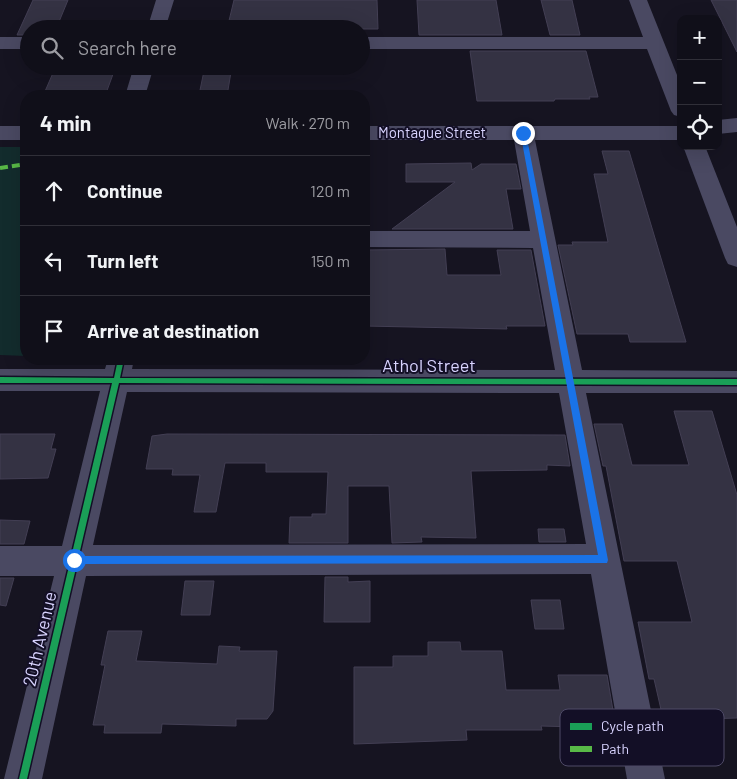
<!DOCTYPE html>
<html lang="en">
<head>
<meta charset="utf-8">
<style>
	body { margin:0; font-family:Barlow,sans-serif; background:#191822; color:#f1f3f6 }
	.controls { position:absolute; right:15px; top:15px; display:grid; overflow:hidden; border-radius:10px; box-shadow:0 5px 20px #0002 }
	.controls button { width:45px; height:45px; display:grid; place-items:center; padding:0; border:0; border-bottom:1px solid #302f38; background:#100f19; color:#f1f3f6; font:25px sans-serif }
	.stop { position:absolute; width:15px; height:15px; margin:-11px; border:4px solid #1a73e8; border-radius:50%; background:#fff }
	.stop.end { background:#1a73e8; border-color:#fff; box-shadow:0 1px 5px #0008 }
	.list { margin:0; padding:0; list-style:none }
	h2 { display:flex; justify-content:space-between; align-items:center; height:65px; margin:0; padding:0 20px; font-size:21px }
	h2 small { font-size:16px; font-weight:400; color:#9c9ca2 }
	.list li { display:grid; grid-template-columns:32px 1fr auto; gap:15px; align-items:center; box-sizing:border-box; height:70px; padding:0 20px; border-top:1px solid #302f38 }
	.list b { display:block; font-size:19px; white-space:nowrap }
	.list em { font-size:16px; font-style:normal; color:#9c9ca2 }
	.icon { flex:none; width:28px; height:28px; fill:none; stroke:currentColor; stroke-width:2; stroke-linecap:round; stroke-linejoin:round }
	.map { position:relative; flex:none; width:737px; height:779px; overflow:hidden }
	.search { position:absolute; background:#100f19; box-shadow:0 5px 20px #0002; left:20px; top:20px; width:350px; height:55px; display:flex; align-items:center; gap:12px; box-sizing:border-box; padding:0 18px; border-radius:28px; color:#9c9ca2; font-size:19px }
	.panel { position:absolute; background:#100f19; box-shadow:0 5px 20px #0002; left:20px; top:90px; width:350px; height:275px; border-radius:20px }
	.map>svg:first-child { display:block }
</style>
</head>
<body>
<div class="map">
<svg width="737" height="779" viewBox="0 0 737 779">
	<rect width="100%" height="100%" fill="#161421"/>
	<!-- green -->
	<path fill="#132c2d" d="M0,147H26V356L0,355Z"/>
	<!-- building -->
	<path fill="#343243" stroke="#433f54" d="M33,0H68L56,29H29V35H17Z
		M234,0H377L378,29H227Z
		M417,0H496L502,35H419Z
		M541,0H572L580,35H550Z
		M711,0H737V52Z
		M470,51H586L598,97H589L590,99H555L554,101H477Z
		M56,66H116L105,96H43Z
		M205,66H232L227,96L199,95Z
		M602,151H629L686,342H630L628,334H577L558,245H573L572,242H608L594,174H608Z
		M471,163L472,170L481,164H516L521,189H506L513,229H392L455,182H406V164Z
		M445,249L447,275H501L497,250H531L545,326H506L507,329L364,326V250Z
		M674,411H712L737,495V718L703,719L705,726L665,727L654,679H649L638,622H692L677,561H624L606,466H603L594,424H622L632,465H689Z
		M0,434H55L51,449H56L48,478L0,479Z
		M167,434L565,435L570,466L547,465V470L471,471L476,538L421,537L422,542L392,543L389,486H348V543H289L290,517H312V514H326L328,472H266V463H225L216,512H194L200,475H172L173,469H146L152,436Z
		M0,520L30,521L24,544H0Z
		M538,529H564L566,542H539Z
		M325,577H348V582L370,581V622H324Z
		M0,578H14L6,606L0,605Z
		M185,581H214L210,615H181Z
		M531,600H560L564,629H535Z
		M108,631H142L136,661L217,664L219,646L240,647L239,651H277L273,711L267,719H236V726L162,724L161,733H104L105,725H93L105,665H101Z
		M428,642H460L461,651H502L506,690H560L558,675H607L616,728L541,726L542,730H466L467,740L354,744V667H393V656H428Z"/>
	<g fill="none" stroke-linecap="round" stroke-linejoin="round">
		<!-- minor -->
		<path fill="#4a4962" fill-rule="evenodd" d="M156,0H174L165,29H147Z
			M629,0H647L681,85V117L674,115L671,111L647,49H361V37H643Z
			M0,37H29V49H0Z
			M134,66H154L145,96H125Z
			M737,118V132L718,134V120Z
			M0,126H26V140H0Z
			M364,126H681V140H535L582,370L737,371V393H586L665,779H627L591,574L86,576L42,779H4L54,576H0V546H62L100,391H0V369H105L108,359H134L132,369L555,370L533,248L364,247V231H530L514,140H364ZM127,392L559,393L586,544L93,545Z
			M683,146H705L737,227V267L728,264L725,258Z"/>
		<!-- quiet -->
		<path stroke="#58b947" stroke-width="4" stroke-dasharray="8 4" stroke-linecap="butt" d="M0,168L26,164"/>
		<defs>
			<path id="cycleway" d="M118,359H124L120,378L737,379V385L119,383L27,779H19L112,383H0V377L114,378Z"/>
		</defs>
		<!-- cycleway casing -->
		<use href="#cycleway" stroke="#130f26" stroke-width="3"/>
		<!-- cycleway -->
		<use href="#cycleway" fill="#1a9f57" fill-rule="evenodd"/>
	</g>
	<!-- route -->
	<path fill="#1a73e8" d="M520,131L526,133L608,560L607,563L70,564L69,560L74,556L598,555Z"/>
	<g text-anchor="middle" stroke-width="4" stroke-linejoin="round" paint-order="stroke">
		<!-- far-street labels -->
		<g font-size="15" fill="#d9d4ff" stroke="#130f26">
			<text x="432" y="138">Montague Street</text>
		</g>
		<!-- street labels -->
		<g font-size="18" fill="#d9d4ff" stroke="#130f26">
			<text x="429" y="372">Athol Street</text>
			<text transform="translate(40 639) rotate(-77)" y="6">20th Avenue</text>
		</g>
	</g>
	<!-- legend -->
	<rect x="560" y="709" width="164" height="57" rx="8" fill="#130f26" stroke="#4e4a67" stroke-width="1"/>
	<rect x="570" y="723" width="22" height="7" fill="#1a9f57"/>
	<rect x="570" y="746" width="22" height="6" fill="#58b947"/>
	<g font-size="14" fill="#d9d4ff">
		<text x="601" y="731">Cycle path</text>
		<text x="601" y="754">Path</text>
	</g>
</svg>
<div class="controls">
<button>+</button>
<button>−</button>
<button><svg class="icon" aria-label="locate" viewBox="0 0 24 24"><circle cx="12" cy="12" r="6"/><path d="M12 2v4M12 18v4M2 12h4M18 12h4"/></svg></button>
</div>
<div class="stop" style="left:74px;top:560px"></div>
<div class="stop end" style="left:523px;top:133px"></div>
<div class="search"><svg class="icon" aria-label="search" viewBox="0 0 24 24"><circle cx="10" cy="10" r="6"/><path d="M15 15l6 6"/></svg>Search here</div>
<section class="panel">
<h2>4 min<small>Walk · 270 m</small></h2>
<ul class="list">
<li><svg class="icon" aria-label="ahead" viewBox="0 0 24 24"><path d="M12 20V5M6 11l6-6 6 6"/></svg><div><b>Continue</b></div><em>120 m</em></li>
<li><svg class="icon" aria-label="left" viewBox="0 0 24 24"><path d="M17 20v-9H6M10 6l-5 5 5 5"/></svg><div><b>Turn left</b></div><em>150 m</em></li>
<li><svg class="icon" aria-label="arrive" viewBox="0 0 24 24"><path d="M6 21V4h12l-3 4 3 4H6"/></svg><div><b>Arrive at destination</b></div></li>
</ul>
</section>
</div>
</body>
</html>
